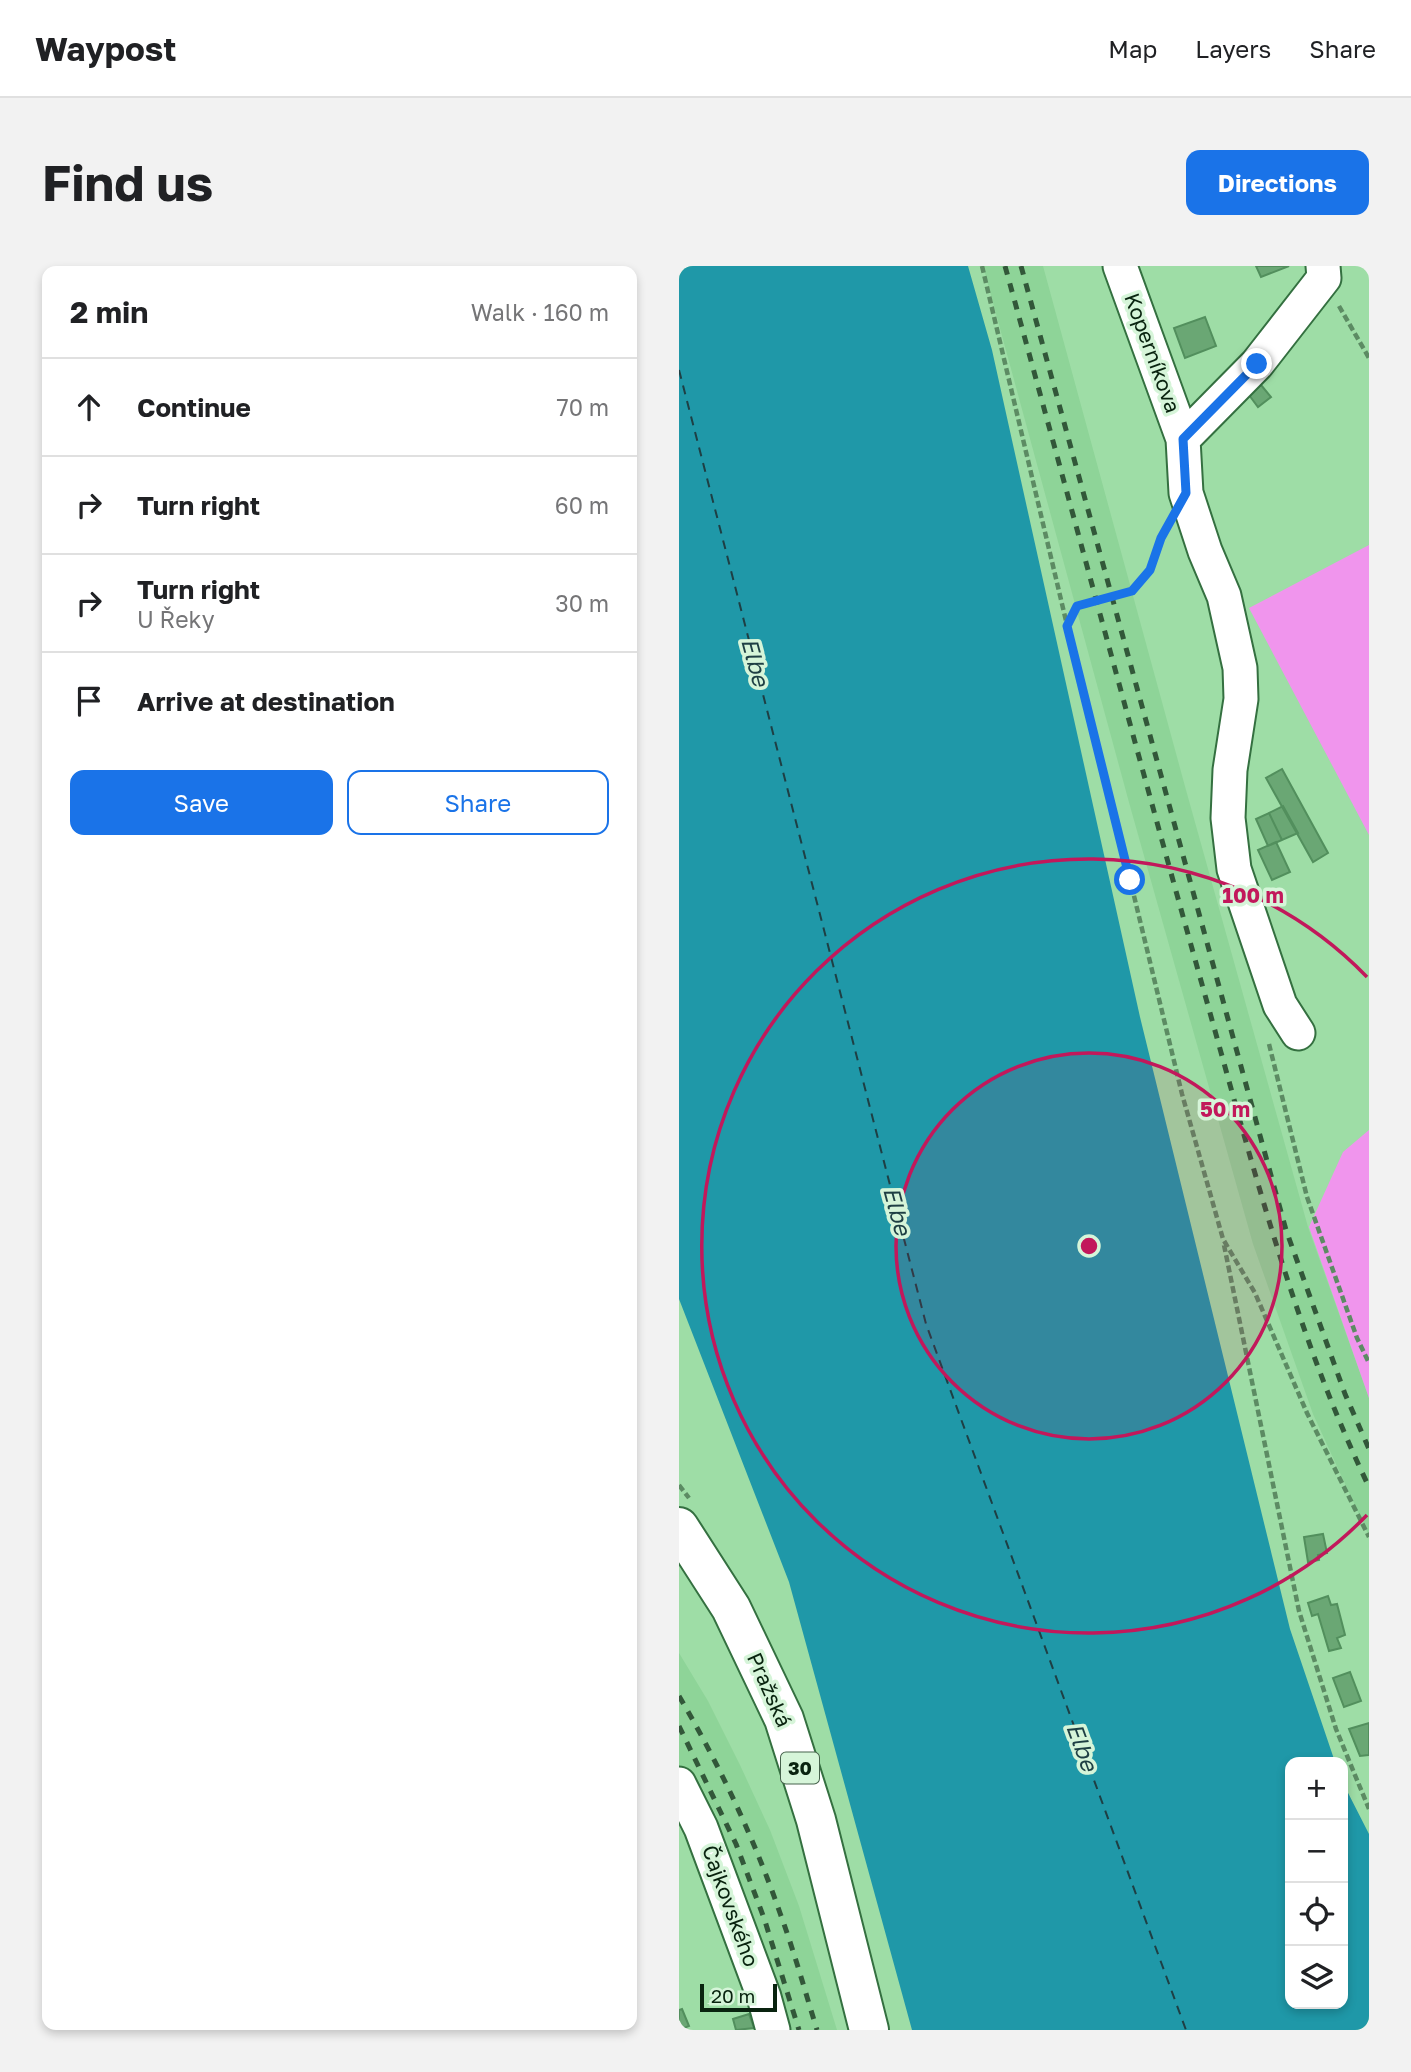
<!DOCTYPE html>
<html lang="en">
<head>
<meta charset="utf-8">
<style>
	body { margin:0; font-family:"Golos Text",sans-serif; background:#f2f2f2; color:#202124 }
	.controls { position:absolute; right:21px; bottom:21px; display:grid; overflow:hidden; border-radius:14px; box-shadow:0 4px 10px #0003 }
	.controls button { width:63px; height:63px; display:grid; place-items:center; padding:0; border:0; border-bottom:2px solid #e0e0e0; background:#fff; color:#202124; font:35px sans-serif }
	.scale { position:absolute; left:21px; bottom:18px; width:77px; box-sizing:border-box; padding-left:7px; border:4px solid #09230f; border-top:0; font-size:19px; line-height:24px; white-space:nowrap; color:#09230f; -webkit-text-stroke:5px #d6f5d9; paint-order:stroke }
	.stop { position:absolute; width:21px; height:21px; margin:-16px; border:5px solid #1a73e8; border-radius:50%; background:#fff }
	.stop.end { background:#1a73e8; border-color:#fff; box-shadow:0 2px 7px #0008 }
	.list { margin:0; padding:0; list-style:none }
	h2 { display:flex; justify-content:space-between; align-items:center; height:91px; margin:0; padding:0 28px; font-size:30px }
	h2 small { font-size:23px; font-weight:400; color:#757577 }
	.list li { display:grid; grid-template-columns:46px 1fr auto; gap:21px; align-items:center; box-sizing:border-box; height:98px; padding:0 28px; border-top:2px solid #e0e0e0 }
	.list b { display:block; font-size:26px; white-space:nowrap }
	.list p { margin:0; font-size:23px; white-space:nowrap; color:#757577 }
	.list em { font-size:23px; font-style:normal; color:#757577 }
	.actions { display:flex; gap:14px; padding:21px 28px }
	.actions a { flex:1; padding:16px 0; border:2px solid #1a73e8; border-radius:14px; text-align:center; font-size:24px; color:#1a73e8 }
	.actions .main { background:#1a73e8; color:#fff }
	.icon { flex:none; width:38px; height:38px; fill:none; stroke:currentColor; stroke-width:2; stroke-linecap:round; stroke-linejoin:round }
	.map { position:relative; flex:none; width:690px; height:1764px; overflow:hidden; border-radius:14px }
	header { display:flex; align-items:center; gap:42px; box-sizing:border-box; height:98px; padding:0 35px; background:#fff; border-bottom:2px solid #e0e0e0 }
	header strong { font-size:33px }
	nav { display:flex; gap:38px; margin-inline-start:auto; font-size:24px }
	.intro { display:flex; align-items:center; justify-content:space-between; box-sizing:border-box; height:168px; padding:0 42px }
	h1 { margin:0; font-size:49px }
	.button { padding:18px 32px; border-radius:14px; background:#1a73e8; color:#fff; font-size:24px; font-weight:700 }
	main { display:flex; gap:42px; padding:0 42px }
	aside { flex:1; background:#fff; border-radius:14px; box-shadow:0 4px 10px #0003 }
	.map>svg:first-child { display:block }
</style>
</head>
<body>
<header>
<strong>Waypost</strong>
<nav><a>Map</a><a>Layers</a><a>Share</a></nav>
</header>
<div class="intro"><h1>Find us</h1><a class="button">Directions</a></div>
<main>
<aside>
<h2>2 min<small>Walk · 160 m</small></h2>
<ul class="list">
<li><svg class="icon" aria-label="ahead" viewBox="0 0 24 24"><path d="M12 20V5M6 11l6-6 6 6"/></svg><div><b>Continue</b></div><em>70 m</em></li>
<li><svg class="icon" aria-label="right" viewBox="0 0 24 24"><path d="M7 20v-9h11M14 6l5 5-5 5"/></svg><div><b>Turn right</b></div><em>60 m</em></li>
<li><svg class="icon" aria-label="right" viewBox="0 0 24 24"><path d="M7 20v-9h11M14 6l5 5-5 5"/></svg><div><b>Turn right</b><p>U Řeky</p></div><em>30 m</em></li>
<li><svg class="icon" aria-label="arrive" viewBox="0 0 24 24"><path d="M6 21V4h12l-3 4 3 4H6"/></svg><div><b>Arrive at destination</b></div></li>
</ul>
<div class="actions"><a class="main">Save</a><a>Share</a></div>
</aside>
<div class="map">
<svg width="690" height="1764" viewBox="0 0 690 1764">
	<rect width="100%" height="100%" fill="#9edda6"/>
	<!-- built -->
	<path fill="#8ed498" d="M304,0H364L507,524L629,961L690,1132V1270L634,1148L574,978L451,540Z
		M0,1387L29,1435L61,1499L91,1564L120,1640L158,1764H98L0,1507Z"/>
	<!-- green -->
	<path fill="#f095ed" d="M690,279V569L570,342Z
		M690,864V1132L630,961L664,886Z"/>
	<!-- water -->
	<path fill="#1f98a8" d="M0,0H289L313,84L461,751L611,1363L656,1496H611V1738H664V1517L690,1568V1764H233L110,1316L0,1033Z"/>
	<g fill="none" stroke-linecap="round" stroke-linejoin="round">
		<!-- ferry -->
		<path stroke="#1e3f44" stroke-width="2" stroke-dasharray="9 7" stroke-linecap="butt" d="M0,104L247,1058L507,1764"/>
	</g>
	<!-- building -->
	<path fill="#6aa774" stroke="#528f5d" stroke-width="2" d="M577,0H610L582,11Z
		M526,51L537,80L506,92L495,62Z
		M582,119L592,131L579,141L570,129Z
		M603,503L649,587L634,596L587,512Z
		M604,540L619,567L603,574L590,547Z
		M590,547L603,574L589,580L577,553Z
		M597,576L611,606L593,614L579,584Z
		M644,1268L648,1287L639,1289L640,1294L629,1296L625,1271Z
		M649,1330L652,1339L658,1338L666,1369L658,1372L662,1382L650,1385L639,1348L633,1350L629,1337Z
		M671,1406L682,1435L665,1441L654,1412Z
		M690,1457V1489L681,1490L670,1463Z
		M3,1743L10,1760L0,1764V1744Z
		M70,1748L75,1762L57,1764L54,1753Z"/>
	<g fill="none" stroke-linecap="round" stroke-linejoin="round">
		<defs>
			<path id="minor" d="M441,0L504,173L507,227L526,285L545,330L561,402L562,433L551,504L549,552L555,603L601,739L619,767
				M504,173L578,98L645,12L644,0
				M0,1518L22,1562L85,1731L94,1764"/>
			<path id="major" d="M0,1261L52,1342L105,1453L137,1554L190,1764"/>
		</defs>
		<!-- minor casing -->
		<use href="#minor" stroke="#347040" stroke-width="37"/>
		<!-- major casing -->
		<use href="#major" stroke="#347040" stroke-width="42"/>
		<!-- path -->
		<path stroke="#5c8b63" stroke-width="4.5" stroke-dasharray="7 3.5" stroke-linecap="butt" d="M303,0L388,359
			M660,40L690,92
			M488,262L482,272L471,304L453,325L398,340L388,360L401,407L503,828L544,973L576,1027L628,1147L690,1271
			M590,778L628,931L678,1072L690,1097
			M545,979L620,1345L657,1463L690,1543
			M0,1219L10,1232"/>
		<!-- minor -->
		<use href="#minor" stroke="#fff" stroke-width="33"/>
		<!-- major -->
		<use href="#major" stroke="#fff" stroke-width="38"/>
		<!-- rail -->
		<path stroke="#325739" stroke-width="5" stroke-dasharray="9 9" stroke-linecap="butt" d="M326,0C393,243 458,487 526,729C573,896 615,1065 690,1221
			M342,0L607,964L666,1128L690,1183
			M0,1430C40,1498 75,1572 101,1647C115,1685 126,1725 138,1764
			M0,1460L57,1578L85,1652L120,1764"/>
	</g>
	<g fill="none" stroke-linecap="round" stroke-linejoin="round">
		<!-- route -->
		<path stroke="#1a73e8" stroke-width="9" d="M451,614L388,360L398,340L453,325L471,304L482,272L507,227L504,173L578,98"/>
	</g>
	<!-- distance rings -->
	<circle cx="410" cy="980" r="193" fill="#c2185b" fill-opacity=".12"/>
	<g fill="none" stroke="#c2185b" stroke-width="3.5">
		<circle cx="410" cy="980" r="193"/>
		<path d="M688 1249A387 387 0 1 1 688 711"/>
	</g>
	<g text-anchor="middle" stroke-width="7" stroke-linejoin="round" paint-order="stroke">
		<!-- shield labels -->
		<rect fill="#d6f5d9" stroke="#46624c" stroke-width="2" x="102" y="1486.5" width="38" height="31" rx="5"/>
		<g font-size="19" font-weight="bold" fill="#09230f">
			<text x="121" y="1509">30</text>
		</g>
		<!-- street labels -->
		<g font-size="21" fill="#09230f" stroke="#d6f5d9">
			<text transform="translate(473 87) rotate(70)" y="7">Koperníkova</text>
			<text transform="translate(90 1424) rotate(66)" y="7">Pražská</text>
			<text transform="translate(51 1640) rotate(70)" y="7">Čajkovského</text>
		</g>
		<!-- water labels -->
		<g font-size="23" font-style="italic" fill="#1e3f44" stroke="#d6f5d9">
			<text transform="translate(76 396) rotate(75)" y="8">Elbe</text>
			<text transform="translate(218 945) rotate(75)" y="8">Elbe</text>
			<text transform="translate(403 1481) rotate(70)" y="8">Elbe</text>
		</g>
	</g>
	<circle cx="410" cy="980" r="10" fill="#c2185b" stroke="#d6f5d9" stroke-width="3.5"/>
	<g font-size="21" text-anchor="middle" font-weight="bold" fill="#c2185b" stroke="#d6f5d9" stroke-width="7" stroke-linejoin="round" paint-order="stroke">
		<text x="574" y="637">100 m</text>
		<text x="546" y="851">50 m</text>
	</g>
</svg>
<div class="controls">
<button>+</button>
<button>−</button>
<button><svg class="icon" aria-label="locate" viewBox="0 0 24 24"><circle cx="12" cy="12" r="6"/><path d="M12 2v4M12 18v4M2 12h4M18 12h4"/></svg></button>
<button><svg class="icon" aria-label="layers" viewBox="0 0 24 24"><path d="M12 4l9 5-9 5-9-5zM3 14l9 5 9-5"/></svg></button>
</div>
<div class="scale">20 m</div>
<div class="stop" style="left:451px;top:614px"></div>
<div class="stop end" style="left:578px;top:98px"></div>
</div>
</main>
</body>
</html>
